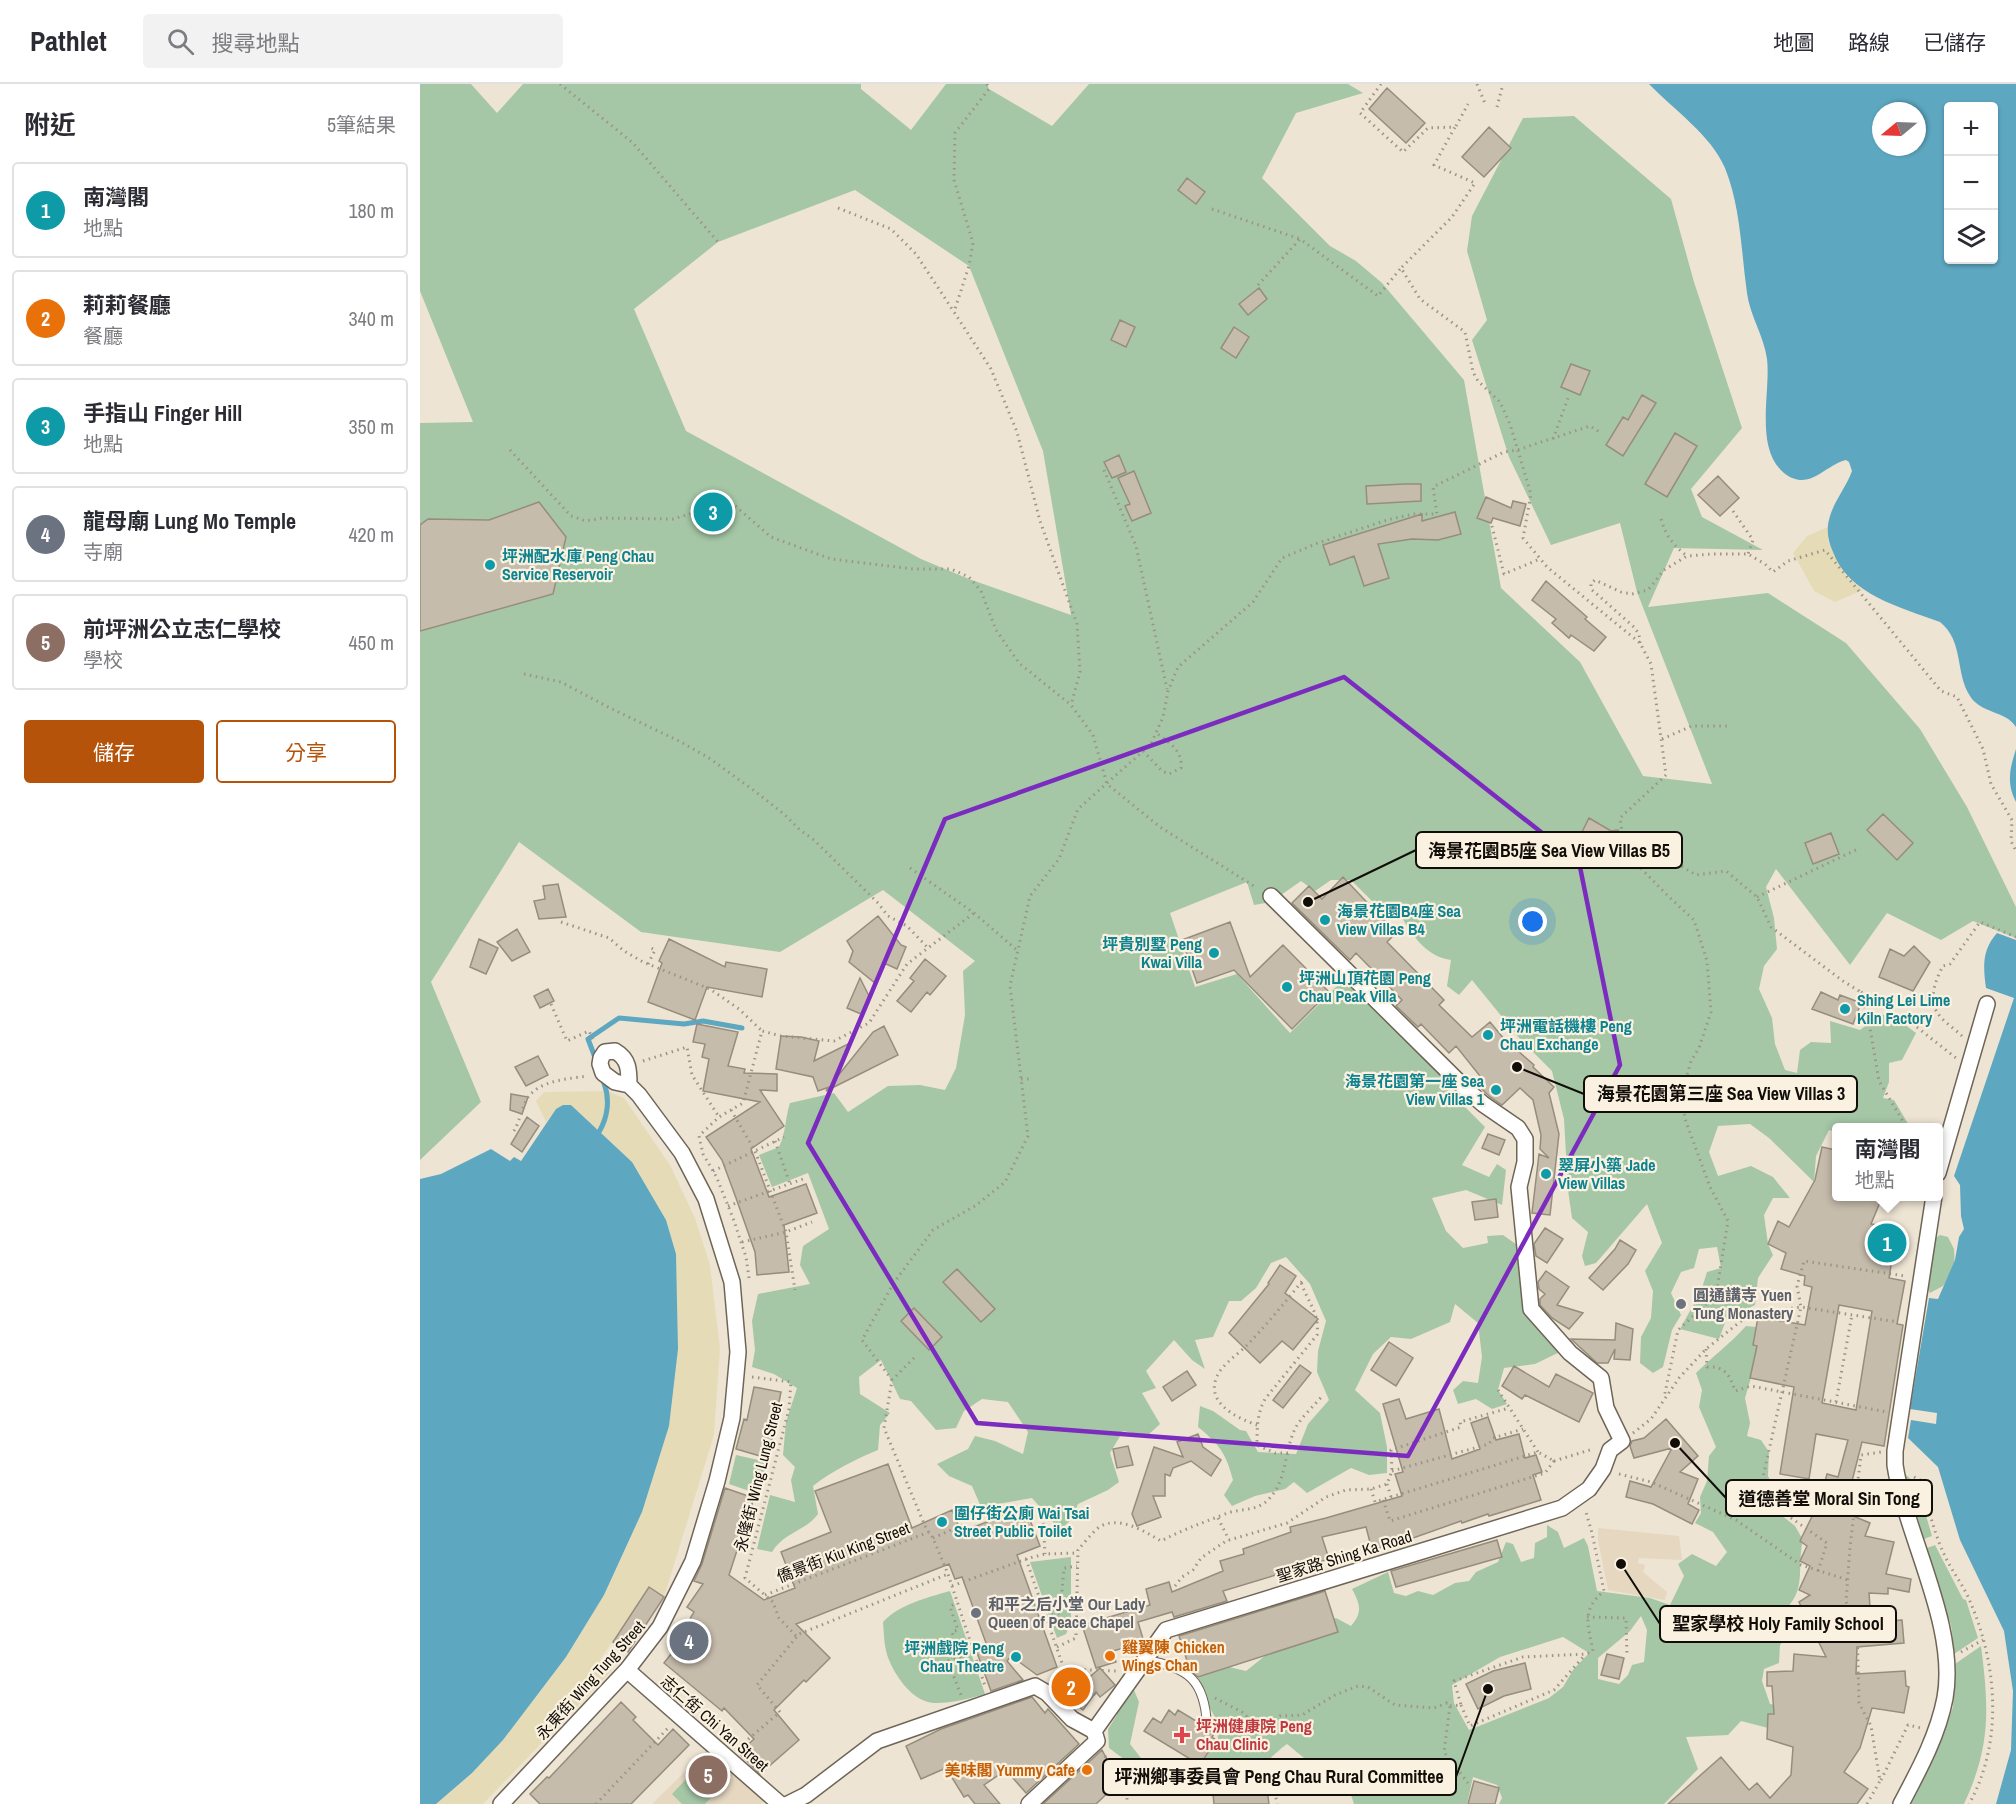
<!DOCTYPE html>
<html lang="zh-TW">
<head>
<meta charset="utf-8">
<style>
	body { margin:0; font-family:"Archivo Narrow","Noto Sans TC",sans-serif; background:#f2f2f3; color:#2b2b33 }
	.controls { position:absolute; right:18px; top:18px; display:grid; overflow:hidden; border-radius:6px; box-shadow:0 2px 4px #0004 }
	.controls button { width:54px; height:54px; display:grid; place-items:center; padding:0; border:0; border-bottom:2px solid #e1e1e2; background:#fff; color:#2b2b33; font:30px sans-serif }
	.compass { position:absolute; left:1452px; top:18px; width:54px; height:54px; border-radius:50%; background:#fff; box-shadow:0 2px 4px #0004; rotate:251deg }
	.you { position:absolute; left:1113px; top:838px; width:21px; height:21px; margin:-15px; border:4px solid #fff; border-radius:50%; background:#1a73e8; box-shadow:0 0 0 9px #1a73e833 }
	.badge { display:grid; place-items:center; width:39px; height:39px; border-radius:50%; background:#b45309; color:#fff; font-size:20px; font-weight:700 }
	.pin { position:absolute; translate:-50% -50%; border:3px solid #fff; box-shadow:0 2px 6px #0006 }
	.popup { position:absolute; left:1412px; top:1039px; width:111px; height:78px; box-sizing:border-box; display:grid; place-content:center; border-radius:6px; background:#fff; filter:drop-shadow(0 2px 4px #0005); font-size:20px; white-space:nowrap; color:#7c7c81 }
	.popup b { font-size:22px; color:#2b2b33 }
	.popup::after { content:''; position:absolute; left:50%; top:100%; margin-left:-12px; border:12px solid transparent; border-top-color:#fff }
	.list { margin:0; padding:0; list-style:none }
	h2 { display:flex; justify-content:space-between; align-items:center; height:78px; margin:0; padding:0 24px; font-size:26px }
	h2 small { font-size:20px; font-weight:400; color:#7c7c81 }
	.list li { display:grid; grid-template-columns:39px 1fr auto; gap:18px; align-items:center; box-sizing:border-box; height:96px; margin:0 12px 12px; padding:0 12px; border:2px solid #e1e1e2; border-radius:6px }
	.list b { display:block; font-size:22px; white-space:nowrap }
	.list p { margin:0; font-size:20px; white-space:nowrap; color:#7c7c81 }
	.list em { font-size:20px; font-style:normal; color:#7c7c81 }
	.actions { display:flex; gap:12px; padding:18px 24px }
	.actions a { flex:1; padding:14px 0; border:2px solid #b45309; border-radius:6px; text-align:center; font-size:21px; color:#b45309 }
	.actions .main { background:#b45309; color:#fff }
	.icon { flex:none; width:33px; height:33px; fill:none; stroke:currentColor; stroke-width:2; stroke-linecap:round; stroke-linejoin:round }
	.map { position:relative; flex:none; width:1596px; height:1720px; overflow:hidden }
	header { display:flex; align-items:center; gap:36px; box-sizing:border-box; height:84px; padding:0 30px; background:#fff; border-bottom:2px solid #e1e1e2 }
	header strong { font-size:28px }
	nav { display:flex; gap:33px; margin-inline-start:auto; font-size:21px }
	.search { width:420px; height:54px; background:#f2f2f3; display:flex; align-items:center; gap:15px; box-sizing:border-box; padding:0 21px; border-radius:6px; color:#7c7c81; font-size:22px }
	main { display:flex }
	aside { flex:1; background:#fff }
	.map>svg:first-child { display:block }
</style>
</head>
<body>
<header>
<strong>Pathlet</strong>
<div class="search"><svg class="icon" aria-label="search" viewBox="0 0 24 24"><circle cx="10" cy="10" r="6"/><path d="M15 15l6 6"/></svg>搜尋地點</div>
<nav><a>地圖</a><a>路線</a><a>已儲存</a></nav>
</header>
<main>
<aside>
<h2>附近<small>5筆結果</small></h2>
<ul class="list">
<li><span class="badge" style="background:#0f9aa8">1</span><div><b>南灣閣</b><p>地點</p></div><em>180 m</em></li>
<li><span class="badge" style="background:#e8710a">2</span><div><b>莉莉餐廳</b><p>餐廳</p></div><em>340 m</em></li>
<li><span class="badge" style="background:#0f9aa8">3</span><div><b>手指山 Finger Hill</b><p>地點</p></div><em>350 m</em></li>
<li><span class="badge" style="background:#6b7280">4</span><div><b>龍母廟 Lung Mo Temple</b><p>寺廟</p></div><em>420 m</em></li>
<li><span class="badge" style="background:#8d6e63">5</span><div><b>前坪洲公立志仁學校</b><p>學校</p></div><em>450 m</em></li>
</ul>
<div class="actions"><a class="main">儲存</a><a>分享</a></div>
</aside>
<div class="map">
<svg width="1596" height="1720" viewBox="0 0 1596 1720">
	<rect width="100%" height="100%" fill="#eee4d3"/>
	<!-- built -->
	<path fill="#e5d7c0" d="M1178,1444L1259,1452L1262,1476L1219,1474L1218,1479L1225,1481L1223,1488L1247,1508L1245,1516L1188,1506L1178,1456Z
		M287,1666L344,1717L341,1720H232Z"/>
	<!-- green -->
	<path fill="#a5c7a6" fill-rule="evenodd" d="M0,0H51L77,29L103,0H441V5L491,46L526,0H567L569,5L632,42L669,0H928L943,9L876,29L842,94L910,162L936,177L962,199L1044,296L1081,504L1160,578L1223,692L1292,700L1217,508L1200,439L1131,461L1089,373L1052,256L1067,236L1047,167L1052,132L1103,34L1154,32L1251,115L1274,198L1322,344L1271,405L1282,433L1343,466L1254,464L1228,523L1348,509L1426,559L1500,645L1547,723L1596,823V854L1553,837L1521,856L1467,829L1430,881L1356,785L1346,803L1354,834L1357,865L1344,882L1339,905L1352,934L1355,960L1365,986L1377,989L1380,966L1391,958L1411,959L1410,937L1440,946L1461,930L1480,937L1496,949L1482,976L1469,979V998L1463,1014L1474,1016L1490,1043L1416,1044V1048L1409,1046L1396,1072L1394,1098L1349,1054L1330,1040L1298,1042L1289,1068L1298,1092L1331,1082L1353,1093L1370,1114H1353L1344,1131L1348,1160L1353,1171L1338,1194L1335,1221L1306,1236L1299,1255L1260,1245L1281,1207L1287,1188L1301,1184L1297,1163L1279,1165L1274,1184L1261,1188L1251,1209L1261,1231L1252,1246L1243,1283L1233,1289L1220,1279L1221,1253L1231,1234L1233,1207L1225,1187L1242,1159L1227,1120L1176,1179L1165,1182L1162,1172L1168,1148L1152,1134L1148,1106L1144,1035L1132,987L1100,955L1052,896L1039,911L1027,902L1031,876C1004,872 991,849 978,827L958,823L931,796H911L895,807L881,797L851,818L834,821L827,798L750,829L775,903L817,890L870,949L920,899L933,897L1015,982L1025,1003L1065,1043L1042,1081L1069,1093L1077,1080L1086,1086L1082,1121L1046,1106L1012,1114L1026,1147L1043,1164L1068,1159L1067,1152L1083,1151L1100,1163L1116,1223L1146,1265L1115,1280L1084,1284L1078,1306L1087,1320L1072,1325L1056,1315L1038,1320L1033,1306L1043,1297L1058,1299L1062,1273L1058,1239L1035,1220L1030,1238L991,1255L971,1253L953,1270L935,1306L960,1329L967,1363V1389L949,1391L931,1384L887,1409L874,1398L865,1405L835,1412L812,1422L804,1411L813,1396C806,1369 799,1360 778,1343L780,1322L793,1327L820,1346L826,1347L838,1368L876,1370L888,1340L909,1316L897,1288L898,1267L906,1237L890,1200L866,1173L851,1179L836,1204L821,1217H809L793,1253L775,1256L785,1285L772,1276L754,1256L726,1287L736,1304L722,1309L740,1340L727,1352L703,1347L690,1369L699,1398L688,1406L658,1420L651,1436L640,1446L612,1414L561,1423L552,1402L529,1392L517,1380L548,1365L555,1352L575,1357L603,1370L608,1348L588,1318L562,1315L544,1327L536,1344L516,1346L491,1317L480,1315L461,1276L439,1293L440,1310L470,1329L460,1341L458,1366C436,1375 412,1387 393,1402L398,1430C386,1447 364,1448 352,1468L337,1465L350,1411L375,1418L371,1396L375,1383L363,1371L366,1338L377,1304L354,1290L332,1283L335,1266L332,1237L338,1210L390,1200L380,1181L383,1162L409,1145L388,1089L352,1103L339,1071L359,1063C366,1049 365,1034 370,1019L414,1009L428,1028L468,1002L500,1001L525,1006L536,984L545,931L543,887L555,877L463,806L360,868L221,848L99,758L11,898L61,1018L0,1076V547L133,510L146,453L119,419L69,436L8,435L0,441V339L53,338L0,207ZM435,106L549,182L623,367L651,531L549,495L501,475L266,347L214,225L298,158ZM1158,762L1199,767L1198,772L1184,778L1161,773Z
		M1520,1151L1528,1153L1534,1165L1535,1187L1523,1202L1510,1209L1504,1196L1513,1156Z
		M1326,1242L1336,1243L1333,1258L1339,1267L1325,1314L1330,1339L1327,1352L1341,1356L1349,1368L1348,1392L1354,1403L1355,1426L1375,1442L1383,1456C1376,1485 1388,1505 1363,1528L1371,1547L1360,1561L1359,1579L1344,1585L1342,1597L1350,1620L1361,1622L1363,1628L1349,1630L1348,1644L1321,1637L1308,1651L1266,1653L1278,1685L1244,1720H1079L1082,1714L1077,1701L1053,1693L1047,1720H934L924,1690L913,1684L884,1674L867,1660C854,1670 839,1682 837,1700L820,1701L816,1706L793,1709L786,1704L788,1692L783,1680L789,1667L798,1655L796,1635L786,1617L778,1593L809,1583L826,1587L846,1571L894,1540L916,1534L931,1542C943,1528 940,1520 932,1505L968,1488L974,1509L986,1512L998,1507L1013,1511L1035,1499L1049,1497L1056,1488L1078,1478L1086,1458L1093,1460L1101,1478L1114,1474L1115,1459L1127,1453V1441L1138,1448L1144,1464L1164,1454L1168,1462L1177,1507L1230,1514L1250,1521L1264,1492L1258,1480L1272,1470L1296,1482L1307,1468L1293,1448L1275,1439L1281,1429L1280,1413L1287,1397L1289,1372L1296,1363L1279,1323L1282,1306L1276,1289C1292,1273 1310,1260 1326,1242ZM1221,1532L1227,1546L1224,1578L1212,1581L1208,1591L1199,1600L1178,1595V1574L1210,1547ZM1143,1553L1169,1569L1153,1586L1143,1603L1129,1614L1049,1646L1034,1619L1032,1601L1080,1573Z
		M316,1371L347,1378L338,1410L309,1400Z
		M1485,1390L1497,1401L1512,1452L1504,1455L1485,1395Z
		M1515,1461L1543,1515L1546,1516L1558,1554L1534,1570C1532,1557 1534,1537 1524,1528V1520L1520,1506L1517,1505L1507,1464Z
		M651,1473V1539L646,1550L637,1554L610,1478Z
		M530,1507L565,1610C552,1614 528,1620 514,1619C493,1618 476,1593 469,1576C464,1564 464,1551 463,1538C480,1520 506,1514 530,1507Z
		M1561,1562C1569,1624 1571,1662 1544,1720H1491L1514,1675L1533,1623L1535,1580Z
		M701,1606H714L719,1618L710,1660L724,1678L705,1676L689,1664L688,1645L697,1631L694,1620Z
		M288,1672L312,1691L285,1720H262L252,1710Z"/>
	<!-- sand -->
	<path fill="#e5dcb7" d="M1408,443V457L1426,492L1443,506L1415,518L1394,507L1373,469L1387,452Z
		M187,1007L204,1014L250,1081L275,1134L290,1181L300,1265L294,1351L244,1513L228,1504L180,1576L192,1586L63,1720H16L52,1689L83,1656L146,1573L184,1511L222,1428L212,1078L151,1021L136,1025L126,1038L116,1017L124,1008Z"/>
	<!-- water -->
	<path fill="#5da7c0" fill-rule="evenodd" d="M1229,0H1596V643C1585,626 1561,630 1550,612C1535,589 1544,557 1520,538C1480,523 1429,511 1413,468C1409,459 1407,451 1408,441C1411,420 1425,406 1432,387L1429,378L1426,376C1406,380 1389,409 1364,389C1334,364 1351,307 1347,275C1344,252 1330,232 1327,209C1321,167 1321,124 1305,84C1291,51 1254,26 1229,0ZM1574,22V176H1528V22ZM1461,27H1497V63H1461Z
		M1596,665V718C1586,699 1590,684 1596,665Z
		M1577,849L1596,856V1720H1576L1591,1666L1593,1607L1584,1547L1540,1456L1518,1383L1488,1354L1491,1336L1516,1340L1517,1329L1490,1325L1509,1214L1518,1215L1535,1176L1539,1153L1544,1145L1541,1132L1540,1101L1534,1092L1594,914L1566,904C1563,882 1562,866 1577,849Z
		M143,1021H151L212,1078L246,1136L256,1170L258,1265L249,1342L222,1428L184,1511L146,1573L83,1656L52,1689L16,1720H0V1095L21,1090L71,1065L90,1077L94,1073L101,1077L136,1025Z"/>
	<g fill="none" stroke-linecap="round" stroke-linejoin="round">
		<!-- stream -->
		<path stroke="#5da7c0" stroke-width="5" d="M176,976L168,955L199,934L264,940L283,937L322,944
			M179,1048C188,1033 190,1015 184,999"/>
	</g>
	<!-- building -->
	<path fill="#c6bcac" stroke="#968d7d" stroke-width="1.5" fill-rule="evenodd" d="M967,4L1005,39L986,59L949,25Z
		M1069,43L1091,64L1064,93L1042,73Z
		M767,94L785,108L776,120L758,106Z
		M839,204L847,215L828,231L819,220Z
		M700,236L715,243L706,263L691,256Z
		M814,243L829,253L816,274L801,264Z
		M1151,280L1170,287L1160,311L1141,303Z
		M1222,311L1236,319L1203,372L1186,361L1203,333L1208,336Z
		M1255,349L1277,362L1247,413L1225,400Z
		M699,371L706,388L692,394L684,378Z
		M714,387L731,429L712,437L705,422L710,420L698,394Z
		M1298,392L1319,414L1300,432L1278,411Z
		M984,400H1001V417L947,420L946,402Z
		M1066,413L1091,424L1093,417L1106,420L1100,442L1073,434L1071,439L1057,434Z
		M119,418L146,453L133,510L0,547V441L8,435L69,436Z
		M1035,428L1041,450L1018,456L992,455L958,460L969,494L944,502L934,472L910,481L903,461L1002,430V437Z
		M1126,497L1167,533L1165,535L1186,553L1174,567L1151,551L1149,554L1132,539L1136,535L1112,516Z
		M1463,730L1493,759L1477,776L1447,746Z
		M1169,734L1191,747L1198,746L1199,760L1165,762L1169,754L1161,750Z
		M1411,749L1419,770L1393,780L1385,759Z
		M923,793L976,849L967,858L1024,916L1019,921L1052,953L1070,938L1095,968L1097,966L1114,981L1113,983L1134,1003L1129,1009L1139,1050L1130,1131L1112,1129L1119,1070L1129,1074L1120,1065L1121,1051L1113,1016L1100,1004L1082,1021L1069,1012L1059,1002L1064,997L1036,962L1029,969L1001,940L998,943L976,922L982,916L936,869L930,876L872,819L889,802L902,815Z
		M138,800L146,833L119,835L114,817L125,815L123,802Z
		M458,832L481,861L486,863L477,885L464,879L455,899L429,878L433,867L427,857Z
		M810,838L830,893L863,861L909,908L872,945L814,886L777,899L762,856Z
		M97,845L110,868L92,877L77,858Z
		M59,855L78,864L66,890L50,883Z
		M249,855L305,883L306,878L347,885L342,913L287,903L275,936L228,918L242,879L239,877Z
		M1494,862L1510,878L1493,907L1459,893L1470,865L1484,872Z
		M505,875L526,892L510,911L507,908L491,928L477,917L494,897L490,894Z
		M440,894L449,912L441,930L427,924Z
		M128,905L134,917L120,924L114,912Z
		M1401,908L1418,916L1420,911L1441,919L1433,940L1392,925Z
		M277,940L318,948L308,982L325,985L324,989L357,990V1007L340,1006L364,1042L331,1065L349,1113L386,1100L397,1129L364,1141L369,1188L337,1191L335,1168L316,1114L302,1076L286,1053L340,1018L283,1007L289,975L282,973L285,960L273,958Z
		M464,942L478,971L406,1007L409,1003L398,1007L393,993L356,985L361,952L381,953L399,957L394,977L430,959L417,993L453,948Z
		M118,972L128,991L106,1002L95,983Z
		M91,1010L108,1013L102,1030L90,1026Z
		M107,1033L119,1042L102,1068L91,1060Z
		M1068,1050L1085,1056L1079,1071L1062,1064Z
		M1402,1063L1416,1066V1113H1452L1461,1116L1451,1140L1477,1144L1469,1194L1485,1197L1477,1240L1483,1241L1464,1362L1442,1358L1431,1401L1427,1400L1421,1427L1450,1439L1445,1452L1474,1458L1466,1490L1491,1495L1489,1508L1468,1504V1510L1449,1509L1451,1538L1482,1536L1484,1559L1437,1563L1436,1590L1485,1587L1486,1602L1489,1603L1484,1629L1452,1624L1440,1664L1424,1688L1448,1705L1437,1720H1248L1301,1673L1329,1706L1337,1699L1350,1714L1371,1691L1373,1663L1347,1655L1348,1630H1354L1352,1602H1347V1588L1373,1587L1374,1570L1406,1573L1379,1518L1390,1511L1379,1506L1390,1482L1380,1477L1387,1462L1380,1457L1400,1416L1407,1390L1418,1393L1428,1356L1396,1350L1389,1395L1360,1390L1374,1303L1330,1294L1337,1262L1333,1261L1338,1233L1385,1241L1392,1203L1384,1201L1385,1192L1361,1185L1366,1169L1348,1160L1358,1137L1369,1143L1395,1096ZM1419,1221L1452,1227L1436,1326L1402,1319Z
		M1076,1115L1078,1133L1055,1136L1052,1118Z
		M1125,1144L1143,1155L1127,1179L1116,1172L1114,1160Z
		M1200,1156L1216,1166L1208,1180L1183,1206L1169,1194L1195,1165Z
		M860,1181L876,1192L865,1209L898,1235L873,1266L862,1257L840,1279L809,1249L849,1200L848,1199Z
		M537,1185L575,1225L561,1238L523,1198Z
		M1126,1187L1149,1203L1137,1221L1163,1229L1149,1245L1132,1234L1120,1221V1215L1125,1210L1119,1205L1118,1198Z
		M494,1224L522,1253L509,1266L481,1237Z
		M1196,1239L1213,1245L1210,1276L1194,1275L1195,1265L1188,1279H1177L1151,1255L1195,1256Z
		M969,1258L993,1274L976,1302L951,1286Z
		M880,1281L891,1289L863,1324L853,1316Z
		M1094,1282L1129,1303L1136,1290L1173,1309L1159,1338L1105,1311L1102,1315L1082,1302Z
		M767,1287L776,1301L752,1317L743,1303Z
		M334,1303L361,1308L354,1343L355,1344L347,1374L316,1365L324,1335L327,1336Z
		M979,1315L986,1335L1019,1325L1032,1375L1060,1365L1051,1339L1068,1333L1076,1356L1099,1350L1105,1374L1116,1371L1122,1388L1113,1391L1121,1416L1069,1432L1068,1430L1042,1439L1041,1437L965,1464V1462L952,1466L946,1443L902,1453L909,1475L803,1507L807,1517L754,1533L752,1528L718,1538L724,1558L693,1567L696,1578L676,1584L662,1541L730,1521L726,1505L749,1498L752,1508L803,1487L800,1477L824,1470L823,1465L871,1448L870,1443L906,1434L982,1412L975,1390L983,1388L963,1320Z
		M1246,1335L1278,1372L1260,1388L1278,1395L1268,1420L1279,1426L1272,1440L1233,1420L1206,1413L1210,1397L1231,1403L1252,1364L1214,1374L1210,1362L1212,1357L1224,1354Z
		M778,1350L783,1363L801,1376L791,1392L771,1377L753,1384L750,1392L745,1390V1412H733L741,1433L717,1442L712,1430L734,1363L763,1373L757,1358Z
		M708,1362L713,1381L697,1384L693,1365Z
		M468,1380L492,1444L532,1426L541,1448L605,1423L620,1462L597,1471L637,1583L617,1591L591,1572L587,1577L603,1596L571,1607L555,1563L566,1559L542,1493L535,1495L529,1480L376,1540L410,1574L386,1598L384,1596L354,1626L379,1656L340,1690L319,1669L334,1655L304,1624L302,1627L244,1579L255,1565L253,1564L274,1528L267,1523L283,1500L274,1497L282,1480L305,1404L334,1414L309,1491L344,1516L375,1504L361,1468L411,1448L395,1407Z
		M1077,1456L1082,1473L976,1503L971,1487Z
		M229,1503L244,1513L208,1568L193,1558Z
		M905,1507L918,1548L778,1593L770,1586L759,1552Z
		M1187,1570L1204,1574L1199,1595L1181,1591Z
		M1105,1579L1111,1605L1084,1612L1058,1625L1046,1600L1073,1587Z
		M680,1584L695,1601L680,1613L676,1608L663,1626L641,1609L651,1595L659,1602Z
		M612,1613L625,1629L628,1625L659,1660L606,1709L586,1686L564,1701L580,1720H555L548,1711L544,1713L526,1684L501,1695L486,1662L521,1645Z
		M201,1618L216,1633L213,1636L238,1661L253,1645L269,1661L211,1720H120L110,1710L127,1693L129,1694Z
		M749,1626L755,1631L758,1626L781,1640L784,1647H791L795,1649L792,1653L796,1656L780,1681L724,1647L733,1634L741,1639Z
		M682,1666L699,1698L676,1720H623Z
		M716,1686L732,1688L730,1704L714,1702Z
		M1054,1697L1079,1704L1075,1720H1048Z
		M847,1705L849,1720H794L793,1710Z"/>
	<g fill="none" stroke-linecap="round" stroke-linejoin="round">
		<defs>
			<path id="service" d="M725,1576C768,1583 785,1596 787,1642"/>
			<path id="minor" d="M1518,1089L1567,920
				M207,1586L360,1720
				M674,1647L746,1546L1142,1424L1169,1405L1183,1385L1190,1366L1202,1357L1186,1324L1181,1294L1150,1269L1111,1225L1099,1103L1105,1078V1055L1098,1044L1063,1020L1048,1007L851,812
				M81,1720L207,1586L240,1543L273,1477L297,1397L312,1334L318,1268L312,1198L286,1115L262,1069L219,1011L209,1001L195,998L183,989L180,980L181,974L185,968L195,967C209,975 209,986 209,1001
				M368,1720L386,1711L457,1657L615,1602L627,1609L652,1635L674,1647
				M609,1720L677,1657L674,1647
				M1481,1720C1499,1686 1518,1651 1525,1614C1538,1541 1486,1453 1475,1381V1367L1514,1112"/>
		</defs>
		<!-- service casing -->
		<use href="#service" stroke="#6e6557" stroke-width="10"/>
		<!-- minor casing -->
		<use href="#minor" stroke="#6e6557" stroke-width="18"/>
		<!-- path -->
		<path stroke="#9c9487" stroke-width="3" stroke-dasharray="1.5 4.5" stroke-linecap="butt" d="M140,0L213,59L298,158
			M567,0L569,5L535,49L534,96L553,159L549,182L534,228L571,285L597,348L620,437L657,540L660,588L651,621
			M961,0L940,29L983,68L1008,44L1035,43L1014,81L1055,99L1032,133L981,184L1000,215L1045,248L1053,288L1058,297L1080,318L1090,340L1111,410L1103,454L1127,483L1220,559L1231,580L1246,691L1200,734L1205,768L1248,812L1274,836L1287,877L1291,928L1279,964L1271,977L1262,1008L1265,1035L1290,1103L1308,1137L1296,1211L1258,1246L1244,1314
			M1057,0L1066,22
			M1077,23L1083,0
			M1036,42L1048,20
			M418,124L471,145L496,170L534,228
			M792,125L880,155
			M838,201L880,155L958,212L981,184
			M1133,355L1148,314
			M90,366L151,432L166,437L183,434L253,435L293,423L313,420L351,453L411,475L493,485H531L549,493L561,507L576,546L599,579L651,621L673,651L687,700L740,743L837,804
			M684,386L716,462L747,605
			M1313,427L1333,456L1328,470
			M1241,435C1246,452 1253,461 1267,472
			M1072,442L1084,490L1120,475
			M1220,559L1219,550L1214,543L1171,505V499L1175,496L1201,508L1212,510L1228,506L1244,486L1267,472L1292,470H1328L1345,480L1353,488L1368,477L1405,466L1521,607L1537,613L1563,665L1571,700L1592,736L1591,757L1596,767
			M104,590L141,598L190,624L261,658L289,674L336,708L365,731L380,746L394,756L458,819L468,832L487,842L508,864
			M1242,655L1272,642H1310
			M723,667L742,687L749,690L761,684C763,667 749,658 736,649
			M1205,768L1243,771L1276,791L1306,787L1337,813L1351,843L1423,897L1439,907L1448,932L1459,997L1487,1044
			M490,784L554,829L598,867
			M1337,813L1440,764
			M141,838L189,854L204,867L223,878L290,905L319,925L342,947
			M228,880L235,866L231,864
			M1441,908L1498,944L1536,974
			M131,920L147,957L169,947L174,958
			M1542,952C1534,944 1522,937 1517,928C1508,915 1516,895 1523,882L1530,880L1560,838L1596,853
			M223,977L267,963L272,991L299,1033
			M601,995H611
			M311,1026L335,1067L366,1148L375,1206
			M94,1047C100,1037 103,1019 109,1012C122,996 148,995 167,992
			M355,1057L370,1100
			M293,1087L364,1053
			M308,1122L383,1095
			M322,1158L366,1148L392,1138
			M329,1194L326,1173L313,1134L296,1092L283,1070L279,1052L299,1033L323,1019L342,947L361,952L414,957L449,939L487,880L554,829
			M1286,1265L1287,1283C1305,1282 1310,1291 1315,1307L1331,1302L1467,1328
			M494,1274L472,1296L464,1344L505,1442L513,1454L528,1490L565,1602
			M332,1293L371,1298L369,1325L325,1494L353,1518L359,1534L377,1553
			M472,1296L442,1256L473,1200L513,1146L555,1122L585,1098L608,1052L590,902L610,812L639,775L658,725L731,660L743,633L748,607L758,583L833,518L862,474L898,459L967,436L993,430H1017L1013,403L1084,368L1097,366L1170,342L1181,349
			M1078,1306L1118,1368
			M1416,1318L1432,1231
			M837,1341C814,1333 781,1316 800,1287C808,1276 821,1268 830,1258C849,1238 866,1217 884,1195
			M1213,1349L1231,1335L1259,1294L1286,1265L1330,1230L1381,1223L1478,1238
			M868,1369H855L837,1361C837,1344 837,1330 845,1315L897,1251C900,1229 887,1217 881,1198
			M1134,1377L1173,1365
			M972,1387L1069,1360L1073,1354L1103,1345
			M1199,1390L1231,1398L1316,1436L1381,1481L1428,1496
			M1494,1393L1500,1396C1508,1420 1513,1447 1524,1470C1531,1486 1542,1499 1549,1515C1577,1578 1584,1658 1549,1720
			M967,1400L971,1413
			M951,1405L955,1418L1118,1368L1134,1377
			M963,1416L970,1437L1125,1389L1134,1377
			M623,1433L625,1470
			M798,1434L809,1456
			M513,1454L542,1441
			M606,1475L644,1585
			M1398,1487L1407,1459L1361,1427L1343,1393L1381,1223L1377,1202L1384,1177L1485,1192
			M532,1502L606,1475L625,1470L658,1469
			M755,1502L762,1493L773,1486L781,1474L806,1457L867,1439L906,1413L926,1406L951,1405L967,1400L972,1387L971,1366L1041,1343L1040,1338L1089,1324
			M345,1511L509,1448
			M626,1532L640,1529L644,1484L657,1482
			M1167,1533L1206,1534L1207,1573
			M637,1563L656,1554L658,1466C664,1459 671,1450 678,1444C697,1430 724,1447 741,1457C762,1446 782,1439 805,1430C819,1424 836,1428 848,1416C867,1397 864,1370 874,1347C879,1335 894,1322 903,1311
			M488,1568L520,1557L541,1611
			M1541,1568L1563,1556
			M528,1577L540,1573L532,1548L538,1546L530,1523L537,1518
			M655,1587L678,1614
			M635,1598L644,1585L697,1587
			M795,1614L824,1629L832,1639L844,1644L860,1632L882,1631L915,1611L938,1602L948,1603L975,1621L1014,1624L1027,1619L1030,1622L1024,1668L1048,1699
			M1041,1621L1050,1642L1134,1606L1165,1571
			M1030,1622L1041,1621L1034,1597L1103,1573L1166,1570L1173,1567C1168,1541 1161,1526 1184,1507L1172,1449L1166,1428
			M319,1663L360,1628L337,1601L379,1550L528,1490
			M685,1672L707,1710V1720
			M853,1696L857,1720
			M1461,1696L1488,1641L1501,1644
			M176,1720L249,1643
			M1447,1720L1460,1697L1451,1642L1439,1619L1437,1540L1426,1518L1430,1463L1441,1371L1461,1368"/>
		<!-- service -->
		<use href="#service" stroke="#fff" stroke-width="8"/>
		<!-- minor -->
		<use href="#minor" stroke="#fff" stroke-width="15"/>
	</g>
	<!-- marked area -->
	<path fill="none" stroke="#7b2cbf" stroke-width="4.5" stroke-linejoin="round" d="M924,593L1159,778L1200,981L988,1372L557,1339L388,1059L525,735Z"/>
	<!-- markers -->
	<g fill="#0f9aa8" stroke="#fbf1e0" stroke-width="2">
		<circle cx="70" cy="481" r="6"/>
		<circle cx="905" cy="836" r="6"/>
		<circle cx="794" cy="869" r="6"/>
		<circle cx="867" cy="903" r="6"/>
		<circle cx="1425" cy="925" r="6"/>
		<circle cx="1068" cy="951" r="6"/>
		<circle cx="1076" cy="1006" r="6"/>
		<circle cx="1126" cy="1090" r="6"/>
		<circle cx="522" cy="1438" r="6"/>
		<circle cx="596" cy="1573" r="6"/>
	</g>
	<g fill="#6b7280" stroke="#fbf1e0" stroke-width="2">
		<circle cx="1261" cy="1220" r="6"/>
		<circle cx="556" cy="1529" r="6"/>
	</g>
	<g fill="#e8710a" stroke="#fbf1e0" stroke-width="2">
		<circle cx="690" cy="1572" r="6"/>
		<circle cx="667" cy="1686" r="6"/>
	</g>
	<path fill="#e0444e" stroke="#fbf1e0" stroke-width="2" d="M759 1642h6v6h6v6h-6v6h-6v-6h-6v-6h6z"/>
	<g text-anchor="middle" stroke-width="4.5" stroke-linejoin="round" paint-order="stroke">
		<!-- culture labels -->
		<g font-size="16" font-weight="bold" fill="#0d838f" stroke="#fbf1e0" text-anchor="start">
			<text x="82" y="478">坪洲配水庫 Peng Chau<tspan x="82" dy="18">Service Reservoir</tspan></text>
			<text x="917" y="833">海景花園B4座 Sea<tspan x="917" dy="18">View Villas B4</tspan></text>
			<text x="782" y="866" text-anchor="end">坪貴別墅 Peng<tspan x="782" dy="18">Kwai Villa</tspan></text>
			<text x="879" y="900">坪洲山頂花園 Peng<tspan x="879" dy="18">Chau Peak Villa</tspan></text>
			<text x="1437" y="922">Shing Lei Lime<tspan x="1437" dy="18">Kiln Factory</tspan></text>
			<text x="1080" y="948">坪洲電話機樓 Peng<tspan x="1080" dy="18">Chau Exchange</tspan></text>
			<text x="1064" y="1003" text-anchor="end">海景花園第一座 Sea<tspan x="1064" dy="18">View Villas 1</tspan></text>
			<text x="1138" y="1087">翠屏小築 Jade<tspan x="1138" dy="18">View Villas</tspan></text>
			<text x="534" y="1435">圍仔街公廁 Wai Tsai<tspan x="534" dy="18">Street Public Toilet</tspan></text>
			<text x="584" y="1570" text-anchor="end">坪洲戲院 Peng<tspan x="584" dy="18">Chau Theatre</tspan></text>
		</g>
		<!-- worship labels -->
		<g font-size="16" font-weight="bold" fill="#5b616d" stroke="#fbf1e0" text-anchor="start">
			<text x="1273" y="1217">圓通講寺 Yuen<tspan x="1273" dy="18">Tung Monastery</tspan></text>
			<text x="568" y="1526">和平之后小堂 Our Lady<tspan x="568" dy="18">Queen of Peace Chapel</tspan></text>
		</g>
		<!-- street labels -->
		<g font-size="16" fill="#110d08" stroke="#fbf1e0">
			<text transform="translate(338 1393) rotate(-76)" y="6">永隆街 Wing Lung Street</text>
			<text transform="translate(423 1468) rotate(-21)" y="6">僑景街 Kiu King Street</text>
			<text transform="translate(924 1472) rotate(-17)" y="6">聖家路 Shing Ka Road</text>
			<text transform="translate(170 1596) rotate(-48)" y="6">永東街 Wing Tung Street</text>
			<text transform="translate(295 1639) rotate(41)" y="6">志仁街 Chi Yan Street</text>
		</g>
		<!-- food labels -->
		<g font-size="16" font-weight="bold" fill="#c56008" stroke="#fbf1e0" text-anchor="start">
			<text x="702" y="1569">雞翼陳 Chicken<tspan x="702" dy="18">Wings Chan</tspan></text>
			<text x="655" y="1692" text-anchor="end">美味閣 Yummy Cafe</text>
		</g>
		<!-- health labels -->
		<g font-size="16" font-weight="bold" fill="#be3a42" stroke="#fbf1e0" text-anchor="start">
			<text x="776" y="1648">坪洲健康院 Peng<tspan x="776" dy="18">Chau Clinic</tspan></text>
		</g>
	</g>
	<!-- callouts -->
	<path fill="none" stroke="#110d08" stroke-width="2" d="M888 818L996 766M1097 983L1164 1010M1255 1359L1306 1414M1201 1480L1240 1540M1068 1605L1036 1693"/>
	<g fill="#110d08" stroke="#fbf1e0" stroke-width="2">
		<circle cx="888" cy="818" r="6"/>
		<circle cx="1097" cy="983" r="6"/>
		<circle cx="1255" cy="1359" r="6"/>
		<circle cx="1201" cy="1480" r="6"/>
		<circle cx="1068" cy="1605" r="6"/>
	</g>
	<g fill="#fbf1e0" stroke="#110d08" stroke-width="2">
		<rect x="996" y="748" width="266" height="36" rx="6"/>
		<rect x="1164" y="992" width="273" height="36" rx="6"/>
		<rect x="1306" y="1396" width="206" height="36" rx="6"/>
		<rect x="1240" y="1522" width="236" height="36" rx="6"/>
		<rect x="683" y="1675" width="353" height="36" rx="6"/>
	</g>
	<g font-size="18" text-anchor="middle" font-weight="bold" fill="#110d08">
		<text x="1129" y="773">海景花園B5座 Sea View Villas B5</text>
		<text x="1301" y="1016">海景花園第三座 Sea View Villas 3</text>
		<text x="1409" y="1421">道德善堂 Moral Sin Tong</text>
		<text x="1358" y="1546">聖家學校 Holy Family School</text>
		<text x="859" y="1699">坪洲鄉事委員會 Peng Chau Rural Committee</text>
	</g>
</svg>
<div class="controls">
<button>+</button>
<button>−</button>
<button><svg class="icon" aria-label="layers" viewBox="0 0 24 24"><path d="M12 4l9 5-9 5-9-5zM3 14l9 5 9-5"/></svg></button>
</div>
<svg class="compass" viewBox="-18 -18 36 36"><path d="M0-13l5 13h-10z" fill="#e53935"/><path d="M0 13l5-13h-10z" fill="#7c7c81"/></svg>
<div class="you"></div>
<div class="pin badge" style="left:1467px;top:1159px;background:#0f9aa8">1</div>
<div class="popup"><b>南灣閣</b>地點</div>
<div class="pin badge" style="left:651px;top:1603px;background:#e8710a">2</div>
<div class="pin badge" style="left:293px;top:428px;background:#0f9aa8">3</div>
<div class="pin badge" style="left:269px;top:1557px;background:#6b7280">4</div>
<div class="pin badge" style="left:288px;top:1691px;background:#8d6e63">5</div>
</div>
</main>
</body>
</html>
